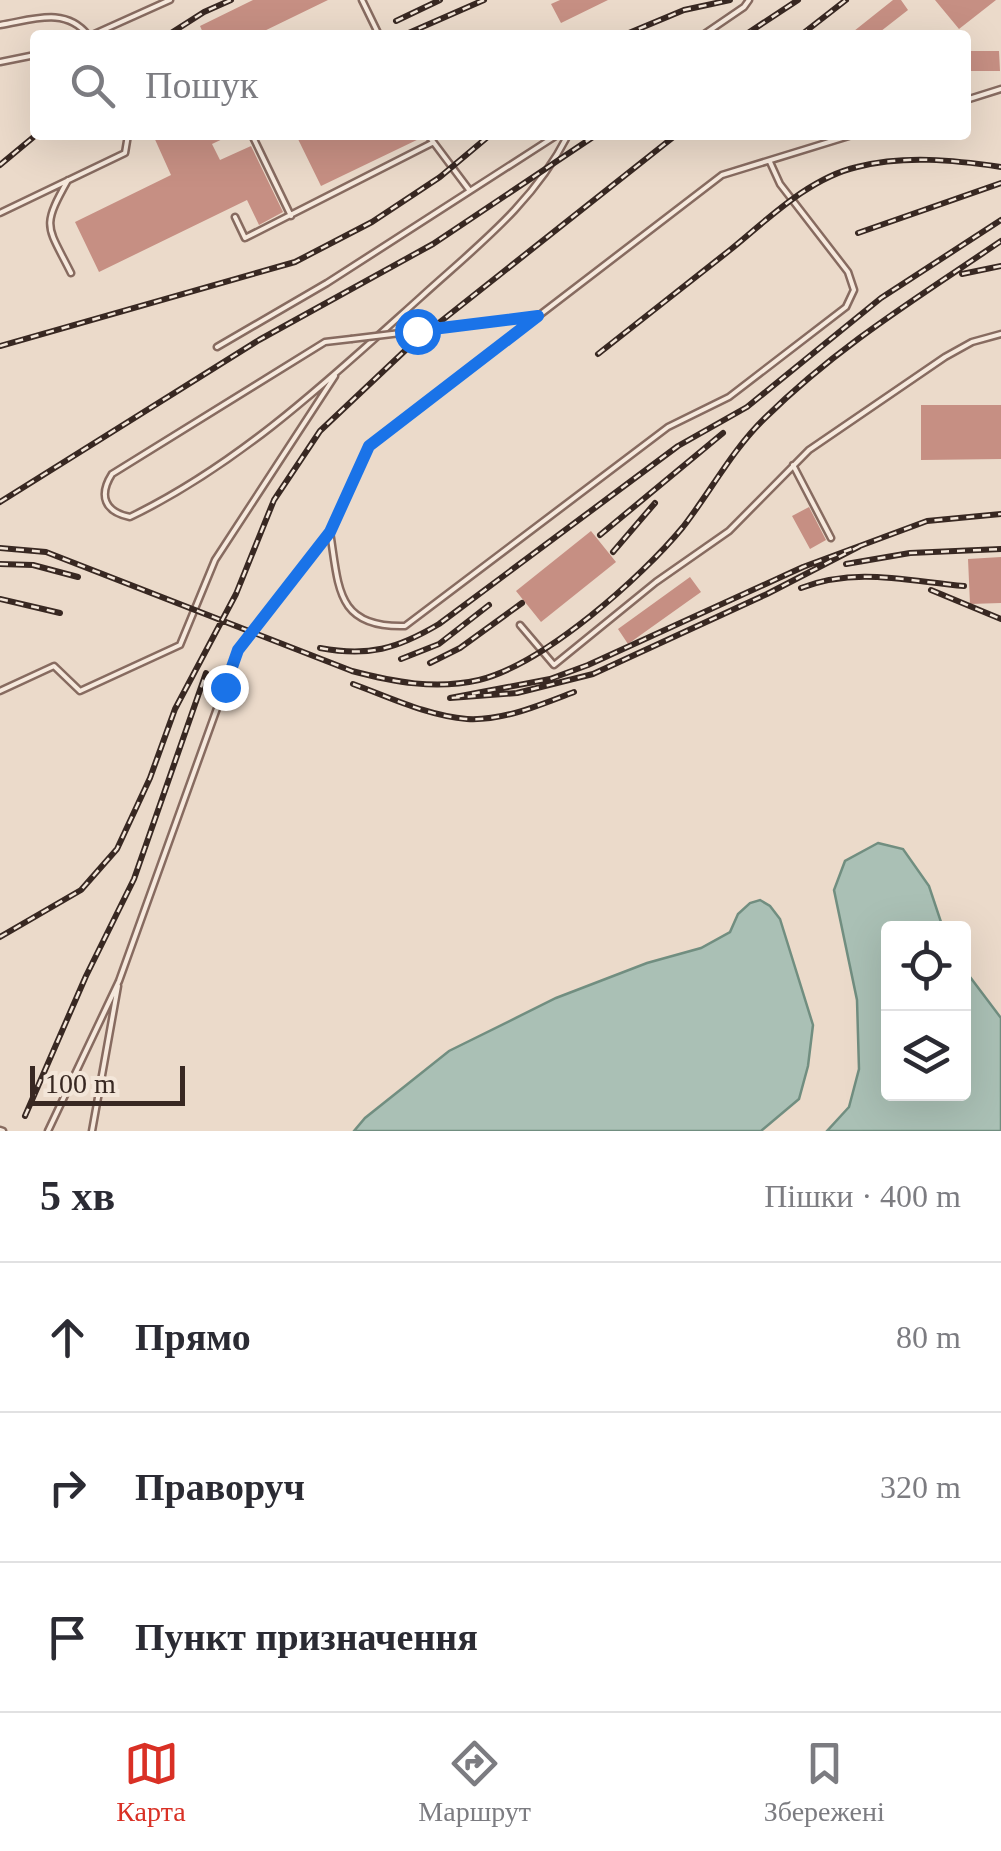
<!DOCTYPE html>
<html lang="uk">
<head>
<meta charset="utf-8">
<style>
	body { margin:0; font-family:Georgia,serif; background:#f7f7f7; color:#2b2b33 }
	.controls { position:absolute; right:30px; bottom:30px; display:grid; overflow:hidden; border-radius:10px; box-shadow:0 10px 40px #0002 }
	.controls button { width:90px; height:90px; display:grid; place-items:center; padding:0; border:0; border-bottom:2px solid #e1e1e2; background:#fff; color:#2b2b33; font:50px sans-serif }
	.scale { position:absolute; left:30px; bottom:25px; width:155px; box-sizing:border-box; padding-left:10px; border:5px solid #382822; border-top:0; font-size:28px; line-height:35px; white-space:nowrap; color:#382822; -webkit-text-stroke:8px #f3e6d9; paint-order:stroke }
	.stop { position:absolute; width:30px; height:30px; margin:-22px; border:8px solid #1a73e8; border-radius:50%; background:#fff }
	.stop.end { background:#1a73e8; border-color:#fff; box-shadow:0 2px 10px #0008 }
	.list { margin:0; padding:0; list-style:none }
	h2 { display:flex; justify-content:space-between; align-items:center; height:130px; margin:0; padding:0 40px; font-size:42px }
	h2 small { font-size:32px; font-weight:400; color:#7c7c81 }
	.list li { display:grid; grid-template-columns:65px 1fr auto; gap:30px; align-items:center; box-sizing:border-box; height:150px; padding:0 40px; border-top:2px solid #e1e1e2 }
	.list b { display:block; font-size:38px; white-space:nowrap }
	.list em { font-size:32px; font-style:normal; color:#7c7c81 }
	.icon { flex:none; width:55px; height:55px; fill:none; stroke:currentColor; stroke-width:2; stroke-linecap:round; stroke-linejoin:round }
	.map { position:relative; flex:none; width:1001px; height:1131px; overflow:hidden }
	.search { position:absolute; background:#fff; box-shadow:0 10px 40px #0002; left:30px; right:30px; top:30px; height:110px; display:flex; align-items:center; gap:25px; box-sizing:border-box; padding:0 35px; border-radius:10px; color:#7c7c81; font-size:38px }
	.sheet { height:580px; background:#fff }
	nav { display:flex; justify-content:space-around; align-items:center; box-sizing:border-box; height:140px; border-top:2px solid #e1e1e2; background:#fff; font-size:28px; color:#7c7c81 }
	nav a { display:grid; justify-items:center; gap:5px }
	nav .on { color:#d93025 }
	.map>svg:first-child { display:block }
</style>
</head>
<body>
<div class="map">
<svg width="1001" height="1131" viewBox="0 0 1001 1131">
	<rect width="100%" height="100%" fill="#ebdaca"/>
	<!-- water -->
	<path fill="#aac0b5" stroke="#718e80" stroke-width="2.5" d="M878,843L903,849L929,886L943,928H888V1094H964V969L1001,1018V1131H827L849,1107L859,1069L857,1000L834,890L845,861Z
		M760,900L770,906L780,919L813,1025L808,1066L799,1099L761,1131H354L365,1118L449,1051L556,998L647,963L701,948L730,932L738,914L750,903Z"/>
	<!-- building -->
	<path fill="#c68f83" d="M253,0H328L256,35H204L200,26Z
		M560,0H608L561,23L551,4Z
		M893,0H901L908,10L876,35H849Z
		M935,0H996L959,29Z
		M966,51H999L1000,71H966Z
		M153,135H231L212,144L220,160L251,146L283,212L259,225L247,200L99,272L75,222L171,175Z
		M296,135H422L423,137L321,186Z
		M921,405H1001V459L921,460Z
		M809,507L826,540L810,549L792,516Z
		M591,531L616,562L541,622L516,591Z
		M1001,557V603L970,604L968,559Z
		M690,577L701,592L628,644L618,629Z"/>
	<g fill="none" stroke-linecap="round" stroke-linejoin="round">
		<defs>
			<path id="lane" d="M362,0L379,35
				M0,25C32,20 65,6 88,35
				M92,35L170,0
				M703,35L744,7L749,0
				M0,62L35,55
				M966,100L1001,89
				M428,135L470,191
				M253,137L291,216
				M68,180C41,228 47,225 71,273
				M0,213L125,153L128,135
				M235,217L245,238L432,143
				M483,323L538,316
				M351,339L325,342L112,474C98,496 105,512 130,517C240,464 331,378 421,297C477,246 533,204 568,135
				M217,347L327,283L557,135
				M793,465L831,538
				M330,532C339,588 336,628 405,626L668,427L729,397L846,307L854,290L848,272L780,184L770,162
				M520,625L554,665L656,582L729,531L809,450L945,357L972,342L1001,334
				M0,691L54,666L80,691L180,645L215,560L335,376
				M0,1130L3,1131
				M48,1131L119,981L238,650L330,532L369,446L722,175L852,135
				M92,1131L118,986"/>
		</defs>
		<!-- lane casing -->
		<use href="#lane" stroke="#876b60" stroke-width="9"/>
		<!-- lane -->
		<use href="#lane" stroke="#f6e9dd" stroke-width="4"/>
		<defs>
			<path id="rail" d="M396,21L440,0
				M168,35L204,12L231,0
				M404,35L484,0
				M624,35L684,10L730,0
				M745,35L798,0
				M801,35L846,0
				M0,165L36,135
				M858,233L1001,183
				M962,274L1001,266
				M0,346L295,262L372,222L440,177L490,135
				M598,354C642,319 686,285 730,250C767,220 809,178 857,167C904,155 954,160 1001,167
				M0,502L259,340L433,244L596,135
				M600,535L723,433
				M860,546L767,594L593,674L517,693L450,698L550,679L588,665L803,567L927,521L1001,514
				M0,548L46,552L352,671C394,682 435,690 479,680C544,664 641,578 683,527C711,491 732,450 765,418C838,346 917,298 1001,241
				M613,552L655,503
				M0,564L33,565L78,577
				M846,564L910,553L1001,549
				M801,588C856,567 907,581 964,586
				M931,590L1001,619
				M0,599L60,613
				M320,648C368,657 397,649 439,624L678,446L747,407L881,298L1001,220
				M401,659L439,644L489,605
				M430,663L460,648L522,603
				M353,684C389,697 428,716 467,719C503,721 540,705 574,692
				M0,937L81,890L117,849L150,778L175,709L236,594L274,500L320,431L411,345L676,135
				M25,1116L86,976L134,879L206,673"/>
		</defs>
		<!-- rail casing -->
		<use href="#rail" stroke="#382822" stroke-width="6"/>
		<!-- rail -->
		<use href="#rail" stroke="#f3e6d9" stroke-width="2.5" stroke-dasharray="8" stroke-linecap="butt"/>
		<defs>
			<path id="lane-bridge" d="M351,339L483,323"/>
		</defs>
		<!-- lane-bridge casing -->
		<use href="#lane-bridge" stroke="#876b60" stroke-width="9" stroke-linecap="butt"/>
		<!-- lane-bridge -->
		<use href="#lane-bridge" stroke="#f6e9dd" stroke-width="4"/>
	</g>
	<g fill="none" stroke-linecap="round" stroke-linejoin="round">
		<!-- route -->
		<path stroke="#1a73e8" stroke-width="12" d="M225,687L238,650L330,532L369,446L538,316L417,331"/>
	</g>
</svg>
<div class="controls">
<button><svg class="icon" aria-label="locate" viewBox="0 0 24 24"><circle cx="12" cy="12" r="6"/><path d="M12 2v4M12 18v4M2 12h4M18 12h4"/></svg></button>
<button><svg class="icon" aria-label="layers" viewBox="0 0 24 24"><path d="M12 4l9 5-9 5-9-5zM3 14l9 5 9-5"/></svg></button>
</div>
<div class="scale">100 m</div>
<div class="stop" style="left:417px;top:331px"></div>
<div class="stop end" style="left:225px;top:687px"></div>
<div class="search"><svg class="icon" aria-label="search" viewBox="0 0 24 24"><circle cx="10" cy="10" r="6"/><path d="M15 15l6 6"/></svg>Пошук</div>
</div>
<section class="sheet">
<h2>5 хв<small>Пішки · 400 m</small></h2>
<ul class="list">
<li><svg class="icon" aria-label="ahead" viewBox="0 0 24 24"><path d="M12 20V5M6 11l6-6 6 6"/></svg><div><b>Прямо</b></div><em>80 m</em></li>
<li><svg class="icon" aria-label="right" viewBox="0 0 24 24"><path d="M7 20v-9h11M14 6l5 5-5 5"/></svg><div><b>Праворуч</b></div><em>320 m</em></li>
<li><svg class="icon" aria-label="arrive" viewBox="0 0 24 24"><path d="M6 21V4h12l-3 4 3 4H6"/></svg><div><b>Пункт призначення</b></div></li>
</ul>
</section>
<nav>
<a class="on"><svg class="icon" aria-label="map" viewBox="0 0 24 24"><path d="M3 6l6-2 6 2 6-2v14l-6 2-6-2-6 2zM9 4v14M15 6v14"/></svg>Карта</a>
<a><svg class="icon" aria-label="directions" viewBox="0 0 24 24"><path d="M12 3l9 9-9 9-9-9zM9 14v-3h6M13 9l2 2-2 2"/></svg>Маршрут</a>
<a><svg class="icon" aria-label="saved" viewBox="0 0 24 24"><path d="M7 4h10v16l-5-4-5 4z"/></svg>Збережені</a>
</nav>
</body>
</html>
